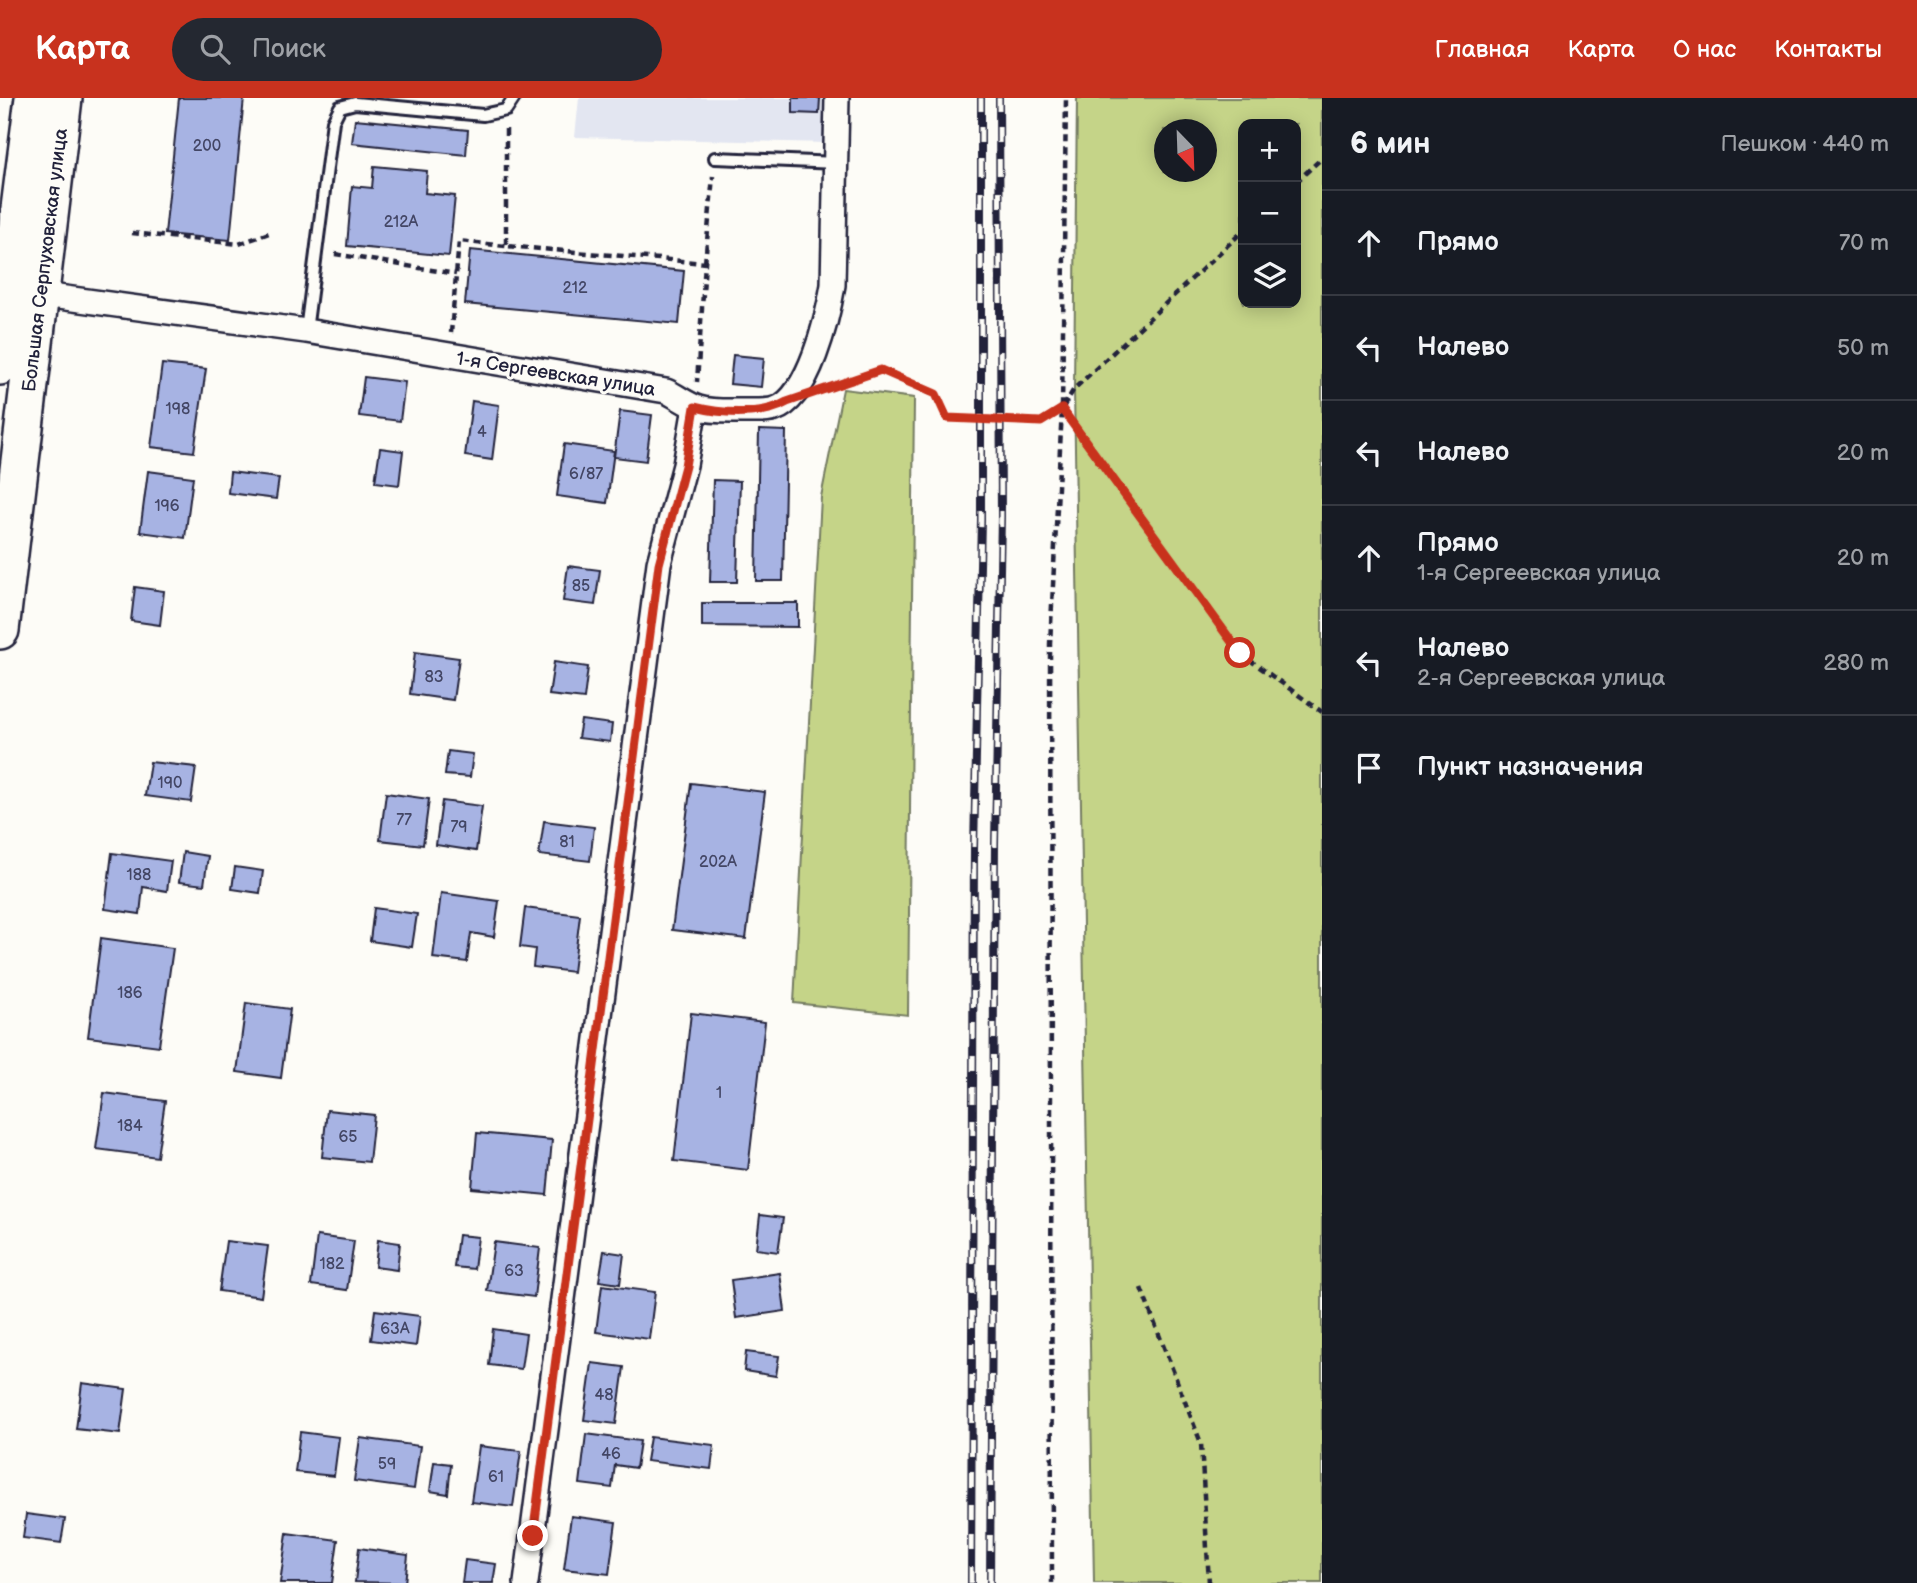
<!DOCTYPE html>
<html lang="ru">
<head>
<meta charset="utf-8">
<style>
	body { margin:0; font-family:"Balsamiq Sans",sans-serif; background:#242831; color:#f1f3f6 }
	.controls { position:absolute; right:21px; top:21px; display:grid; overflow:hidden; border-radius:14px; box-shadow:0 4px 18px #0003 }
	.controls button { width:63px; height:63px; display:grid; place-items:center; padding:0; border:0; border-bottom:2px solid #363941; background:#171b24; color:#f1f3f6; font:35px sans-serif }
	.compass { position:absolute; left:1154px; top:21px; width:63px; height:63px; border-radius:50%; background:#171b24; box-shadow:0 4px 18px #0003; rotate:157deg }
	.stop { position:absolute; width:21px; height:21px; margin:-16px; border:5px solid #c8321e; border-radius:50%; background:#fff }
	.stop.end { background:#c8321e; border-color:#fff; box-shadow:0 2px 7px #0008 }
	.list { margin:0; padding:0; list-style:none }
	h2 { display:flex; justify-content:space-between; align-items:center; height:91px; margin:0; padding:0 28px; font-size:30px }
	h2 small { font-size:23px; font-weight:400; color:#9ea1a6 }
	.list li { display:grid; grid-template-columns:46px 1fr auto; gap:21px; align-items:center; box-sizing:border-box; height:105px; padding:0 28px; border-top:2px solid #363941 }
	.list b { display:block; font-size:26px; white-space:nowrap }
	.list p { margin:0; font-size:23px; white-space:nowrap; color:#9ea1a6 }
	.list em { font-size:23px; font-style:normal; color:#9ea1a6 }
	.icon { flex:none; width:38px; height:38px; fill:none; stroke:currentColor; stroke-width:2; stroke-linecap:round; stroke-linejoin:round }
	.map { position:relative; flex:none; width:1322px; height:1485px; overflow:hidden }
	header { display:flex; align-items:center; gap:42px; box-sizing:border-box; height:98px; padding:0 35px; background:#c8321e; color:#fff }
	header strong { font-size:33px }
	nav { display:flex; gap:38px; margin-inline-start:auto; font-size:24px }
	.search { width:490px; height:63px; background:#242831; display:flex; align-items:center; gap:18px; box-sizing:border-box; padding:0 24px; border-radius:38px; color:#9ea1a6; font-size:26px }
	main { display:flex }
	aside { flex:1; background:#171b24 }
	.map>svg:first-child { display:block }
</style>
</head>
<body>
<header>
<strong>Карта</strong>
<div class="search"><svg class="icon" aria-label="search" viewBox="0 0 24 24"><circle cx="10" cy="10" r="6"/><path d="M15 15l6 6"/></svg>Поиск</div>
<nav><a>Главная</a><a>Карта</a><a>О нас</a><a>Контакты</a></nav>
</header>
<main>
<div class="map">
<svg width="1322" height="1485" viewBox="0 0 1322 1485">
	<rect width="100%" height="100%" fill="#fdfcf7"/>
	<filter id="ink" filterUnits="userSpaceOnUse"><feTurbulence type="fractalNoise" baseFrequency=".0143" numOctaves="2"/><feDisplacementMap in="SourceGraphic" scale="14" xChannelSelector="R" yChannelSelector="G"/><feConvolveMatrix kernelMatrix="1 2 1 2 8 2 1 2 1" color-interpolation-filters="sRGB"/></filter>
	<g filter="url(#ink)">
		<!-- built -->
		<path fill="#e3e6f1" d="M579,0H828L827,45L575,39Z"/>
		<!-- green -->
		<path fill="#c5d488" stroke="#747b62" stroke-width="2" fill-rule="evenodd" d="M1077,0H1322V1485H1094L1074,291ZM1243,26H1296V205H1243ZM1164,32H1206V74H1164Z
			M843,291L914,300L908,917L794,905L821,399Z"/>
		<!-- building -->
		<path fill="#a7b3e3" stroke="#22223b" stroke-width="2" d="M179,0H244L230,142L165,136Z
			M793,0H820L819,16L793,15Z
			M355,21L468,32L466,57L352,45Z
			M374,68L427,73L425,95L455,98L449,158L347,148L352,88L372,90Z
			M470,152L684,173L679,226L465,206Z
			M733,257L764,260L761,289L730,286Z
			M162,266L206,271L194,354L151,349Z
			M364,279L405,284L400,323L359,318Z
			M472,303L499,307L492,362L465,358Z
			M620,313L652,317L646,363L614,359Z
			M759,332L786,333L783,483H756Z
			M564,346L614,353L607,405L557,398Z
			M380,350L403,353L399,387L375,384Z
			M148,373L193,379L185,440L140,434Z
			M230,374L279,380L276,401L228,395Z
			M713,382L740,383L737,484H710Z
			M568,468L600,472L595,507L563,503Z
			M135,489L164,493L160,527L131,523Z
			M702,505H798V529L702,528Z
			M415,554L459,560L453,602L410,596Z
			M554,564L588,569L584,601L549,597Z
			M581,622L612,626L610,644L578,640Z
			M448,653L473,656L470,679L445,677Z
			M150,664L196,669L191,704L145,698Z
			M691,685L765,694L746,841L672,832Z
			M386,695L429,701L423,747L380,742Z
			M442,703L482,708L476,753L436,747Z
			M544,723L594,729L590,763L539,757Z
			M183,754L208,758L204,787L179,784Z
			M112,755L171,763L167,793L143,789L140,816L105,811Z
			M235,769L263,773L260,795L232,791Z
			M441,795L499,803L494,839L471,835L467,864L433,860Z
			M374,810L417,816L412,849L370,843Z
			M525,810L580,817L573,874L533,869L535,851L520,849Z
			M101,840L173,850L159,948L88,939Z
			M246,905L290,911L281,980L237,974Z
			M691,915L765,924L748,1072L674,1063Z
			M104,995L165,1003L157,1059L96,1051Z
			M327,1012L374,1017L369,1064L322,1059Z
			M477,1035L552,1042L547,1097L472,1090Z
			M760,1117L783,1120L778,1154L756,1151Z
			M458,1137L478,1139L474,1171L454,1169Z
			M317,1138L354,1143L347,1192L311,1187Z
			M378,1142L400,1145L397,1172L375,1169Z
			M226,1143L268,1148L261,1199L219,1193Z
			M494,1144L540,1150L534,1199L487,1193Z
			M604,1153L624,1156L620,1186L599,1183Z
			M780,1175L785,1213L736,1220L731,1182Z
			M602,1187L655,1194L649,1241L596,1234Z
			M375,1212L420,1218L416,1248L371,1242Z
			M493,1231L526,1236L521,1271L489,1267Z
			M746,1254L779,1258L776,1278L744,1273Z
			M592,1265L624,1269L616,1326L584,1322Z
			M82,1285L126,1291L120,1336L76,1331Z
			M300,1334L339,1339L334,1378L295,1374Z
			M586,1336L640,1343L636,1370L615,1367L612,1390L580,1386Z
			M650,1339L714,1347L711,1371L646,1363Z
			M360,1340L420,1348L414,1391L354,1383Z
			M479,1348L521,1353L513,1409L471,1404Z
			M434,1364L451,1366L448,1396L430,1393Z
			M26,1416L65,1421L61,1445L23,1440Z
			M571,1418L616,1424L609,1476L564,1471Z
			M287,1435L338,1442L332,1485H280Z
			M359,1450L408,1457L405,1485L355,1484Z
			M465,1462L496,1466L493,1485H462Z"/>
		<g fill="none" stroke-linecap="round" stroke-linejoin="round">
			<defs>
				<path id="lane" d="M715,60L837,65
					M306,233L333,23L340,9L355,5L483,17L506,12L514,0"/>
				<path id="street" d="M29,195L306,233L666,293C677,298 688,307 699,310C713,314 728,313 742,313C752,313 765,314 775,311C809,300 828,218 833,187L837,0
					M526,1485L659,465L685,367L695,309"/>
				<path id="primary" d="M0,268L34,0
					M0,532L63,0"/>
			</defs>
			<!-- lane casing -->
			<use href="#lane" stroke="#22223b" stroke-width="16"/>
			<!-- street casing -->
			<use href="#street" stroke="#22223b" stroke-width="28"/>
			<!-- primary casing -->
			<use href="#primary" stroke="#22223b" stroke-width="42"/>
			<!-- path -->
			<path stroke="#22223b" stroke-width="4.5" stroke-dasharray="7 5" stroke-linecap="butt" d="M506,31V148L705,165L697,284
				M1296,84L1322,60
				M132,135L239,146L269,135
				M335,156L456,176
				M705,165L713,78
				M451,235L459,143L506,148
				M827,290L881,272L936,296L948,320L1040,324L1062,311L1074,291L1243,133
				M1063,312L1240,555L1322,614
				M1141,1190L1201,1345L1209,1485
				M1052,1485L1050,546L1062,311L1066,0"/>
			<!-- lane -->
			<use href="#lane" stroke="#fdfcf7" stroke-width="10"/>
			<!-- street -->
			<use href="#street" stroke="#fdfcf7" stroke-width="23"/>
			<!-- primary -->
			<use href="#primary" stroke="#fdfcf7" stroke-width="37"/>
			<defs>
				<path id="rail" d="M971,1485L974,751L981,421V0
					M990,1485L995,746L1001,418L999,0"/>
			</defs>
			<!-- rail casing -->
			<use href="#rail" stroke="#22223b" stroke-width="8"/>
			<!-- rail -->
			<use href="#rail" stroke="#fdfcf7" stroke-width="5" stroke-dasharray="16" stroke-linecap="butt"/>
		</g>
	</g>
	<g fill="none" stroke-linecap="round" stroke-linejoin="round" filter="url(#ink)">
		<!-- route -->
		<path stroke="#c8321e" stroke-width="9" d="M533,1438L659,466L685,368L695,309C722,316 763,318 787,304L881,272L936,296L947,320L1041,324L1062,311L1240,555"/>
	</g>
	<g text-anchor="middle" stroke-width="6" stroke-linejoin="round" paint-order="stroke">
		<!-- number labels -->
		<g font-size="16" fill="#434665">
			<text x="207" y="53">200</text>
			<text x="401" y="129">212А</text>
			<text x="575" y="195">212</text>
			<text x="178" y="316">198</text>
			<text x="482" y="339">4</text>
			<text x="586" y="381">6/87</text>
			<text x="167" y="413">196</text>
			<text x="581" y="493">85</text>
			<text x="434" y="584">83</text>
			<text x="170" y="690">190</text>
			<text x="404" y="727">77</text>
			<text x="459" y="734">79</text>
			<text x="567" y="749">81</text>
			<text x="718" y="769">202А</text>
			<text x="139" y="782">188</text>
			<text x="130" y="900">186</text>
			<text x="719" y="1000">1</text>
			<text x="130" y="1033">184</text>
			<text x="348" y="1044">65</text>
			<text x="332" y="1171">182</text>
			<text x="514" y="1178">63</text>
			<text x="395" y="1236">63А</text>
			<text x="604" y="1302">48</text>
			<text x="611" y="1361">46</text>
			<text x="387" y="1371">59</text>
			<text x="496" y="1384">61</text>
		</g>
		<!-- street labels -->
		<g font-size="19" fill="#22223b" stroke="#fdfcf7">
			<text transform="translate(44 162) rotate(-83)" y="7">Большая Серпуховская улица</text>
			<text transform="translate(556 275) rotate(9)" y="7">1-я Сергеевская улица</text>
		</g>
	</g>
</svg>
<div class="controls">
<button>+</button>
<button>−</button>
<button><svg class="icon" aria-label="layers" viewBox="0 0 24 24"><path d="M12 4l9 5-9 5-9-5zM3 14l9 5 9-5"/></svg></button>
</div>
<svg class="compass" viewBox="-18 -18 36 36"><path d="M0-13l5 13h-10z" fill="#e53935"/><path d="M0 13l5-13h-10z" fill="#9ea1a6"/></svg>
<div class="stop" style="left:1240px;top:555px"></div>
<div class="stop end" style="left:533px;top:1438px"></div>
</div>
<aside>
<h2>6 мин<small>Пешком · 440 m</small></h2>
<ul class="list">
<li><svg class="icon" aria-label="ahead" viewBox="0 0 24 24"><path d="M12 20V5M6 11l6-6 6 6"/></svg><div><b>Прямо</b></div><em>70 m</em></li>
<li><svg class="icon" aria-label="left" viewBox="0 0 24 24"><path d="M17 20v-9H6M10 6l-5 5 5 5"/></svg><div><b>Налево</b></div><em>50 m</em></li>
<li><svg class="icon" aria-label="left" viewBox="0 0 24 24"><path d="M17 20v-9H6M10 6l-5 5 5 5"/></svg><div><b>Налево</b></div><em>20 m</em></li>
<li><svg class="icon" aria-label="ahead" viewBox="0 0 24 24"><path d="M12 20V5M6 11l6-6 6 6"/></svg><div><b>Прямо</b><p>1-я Сергеевская улица</p></div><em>20 m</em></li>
<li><svg class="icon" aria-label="left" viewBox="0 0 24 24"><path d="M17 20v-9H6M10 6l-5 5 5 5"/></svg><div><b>Налево</b><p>2-я Сергеевская улица</p></div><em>280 m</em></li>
<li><svg class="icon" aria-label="arrive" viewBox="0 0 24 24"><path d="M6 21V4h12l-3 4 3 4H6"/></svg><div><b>Пункт назначения</b></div></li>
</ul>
</aside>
</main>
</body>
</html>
